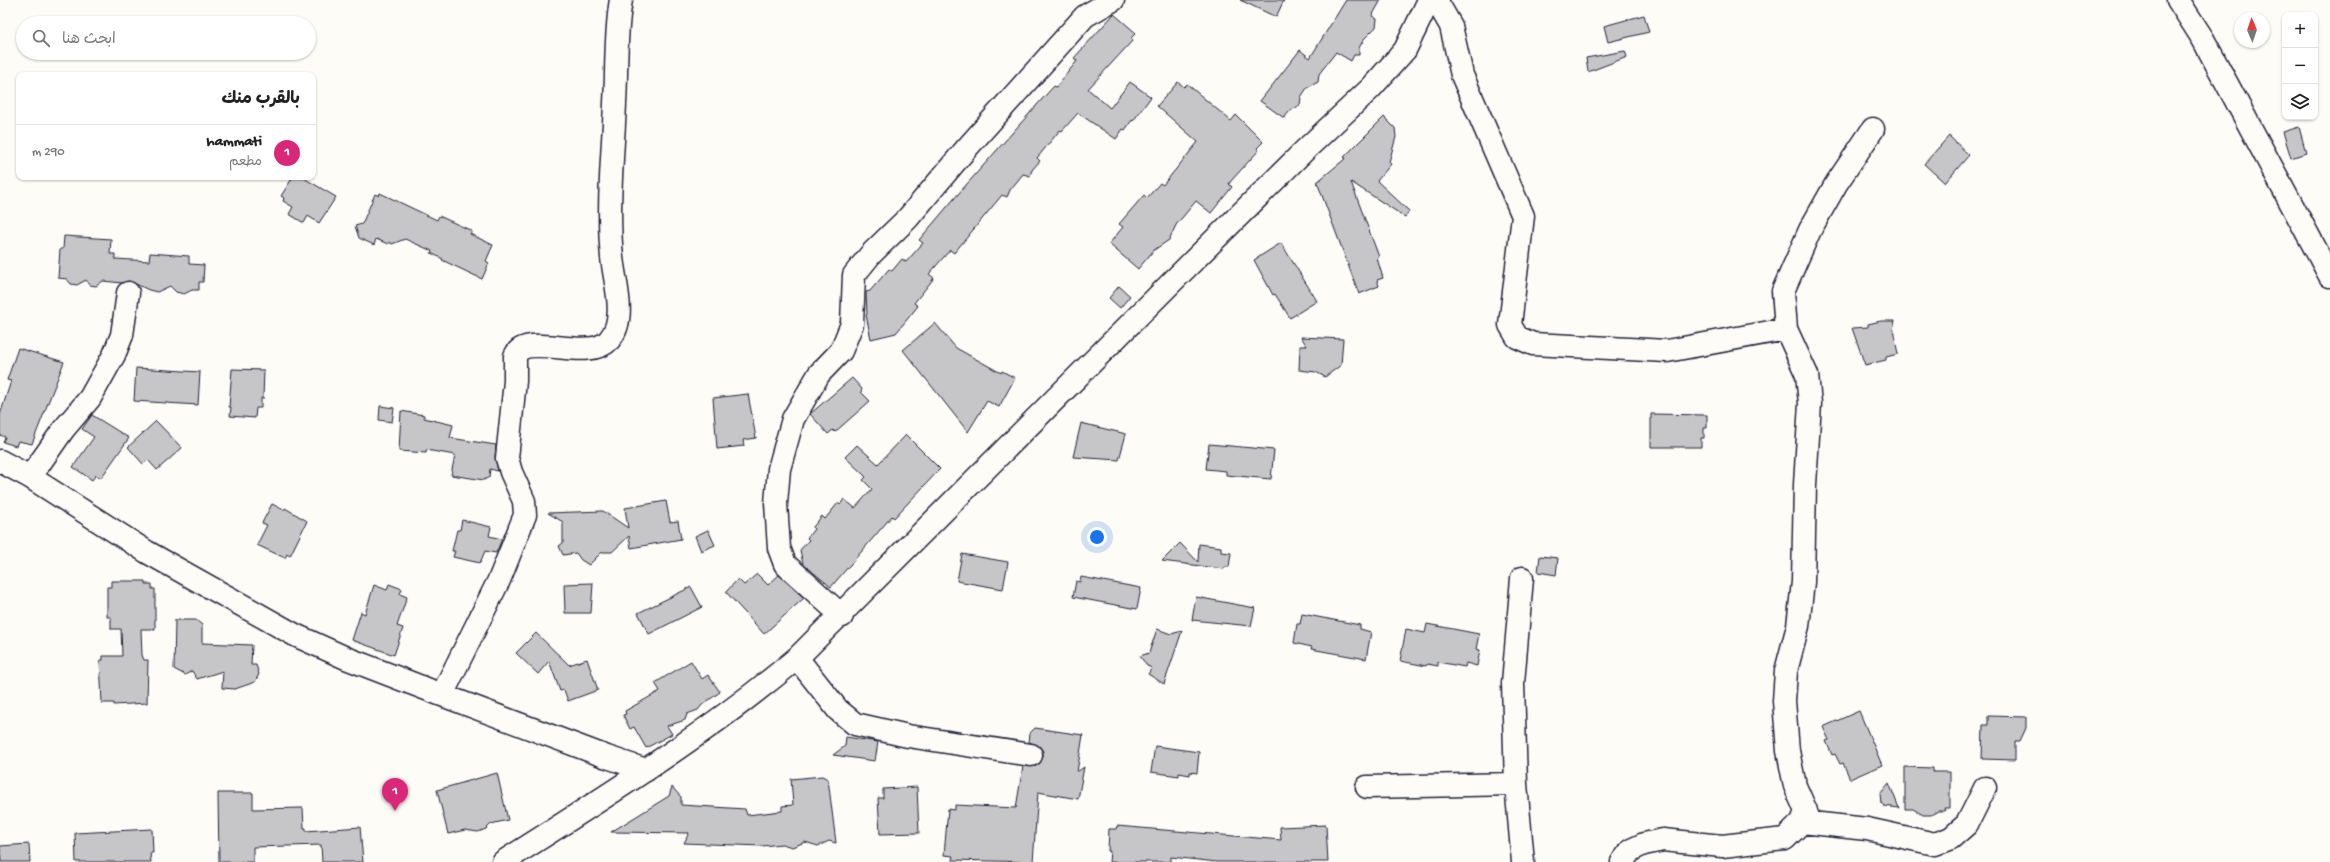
<!DOCTYPE html>
<html lang="ar">
<head>
<meta charset="utf-8">
<style>
	body { margin:0; font-family:"Gochi Hand","Playpen Sans Arabic",sans-serif; background:#f6f6f6; color:#222; direction:rtl }
	.controls { position:absolute; right:12px; top:12px; display:grid; overflow:hidden; border-radius:8px; box-shadow:0 1px 3px #0004 }
	.controls button { width:36px; height:36px; display:grid; place-items:center; padding:0; border:0; border-bottom:1px solid #e0e0e0; background:#fff; color:#222; font:20px sans-serif }
	.compass { position:absolute; left:2234px; top:12px; width:36px; height:36px; border-radius:50%; background:#fff; box-shadow:0 1px 3px #0004; rotate:358deg }
	.you { position:absolute; left:1097px; top:537px; width:14px; height:14px; margin:-10px; border:3px solid #fff; border-radius:50%; background:#1a73e8; box-shadow:0 0 0 6px #1a73e833 }
	.badge { display:grid; place-items:center; width:26px; height:26px; border-radius:50%; background:#db2777; color:#fff; font-size:13px; font-weight:700 }
	.pin { position:absolute; translate:-50% -33px; filter:drop-shadow(0 1px 2px #0008) }
	.pin::after { content:''; position:absolute; top:21px; width:14px; height:12px; background:inherit; clip-path:polygon(0 0,100% 0,50% 100%) }
	.list { margin:0; padding:0; list-style:none }
	h2 { display:flex; justify-content:space-between; align-items:center; height:52px; margin:0; padding:0 16px; font-size:17px }
	h2 small { font-size:13px; font-weight:400; color:#767676 }
	.list li { display:grid; grid-template-columns:26px 1fr auto; gap:12px; align-items:center; box-sizing:border-box; height:56px; padding:0 16px; border-top:1px solid #e0e0e0 }
	.list b { display:block; font-size:15px; white-space:nowrap }
	.list p { margin:0; font-size:13px; white-space:nowrap; color:#767676 }
	.list em { font-size:13px; font-style:normal; color:#767676 }
	.icon { flex:none; width:22px; height:22px; fill:none; stroke:currentColor; stroke-width:2; stroke-linecap:round; stroke-linejoin:round }
	.map { position:relative; flex:none; width:2330px; height:862px; overflow:hidden; direction:ltr }
	.search { position:absolute; background:#fff; box-shadow:0 1px 3px #0004; left:16px; top:16px; width:300px; height:44px; display:flex; align-items:center; gap:10px; box-sizing:border-box; padding:0 14px; border-radius:22px; color:#767676; font-size:15px }
	.panel { position:absolute; background:#fff; box-shadow:0 1px 3px #0004; left:16px; top:72px; width:300px; height:108px; border-radius:8px; direction:rtl }
	.map>svg:first-child { display:block }
</style>
</head>
<body>
<div class="map">
<svg width="2330" height="862" viewBox="0 0 2330 862">
	<rect width="100%" height="100%" fill="#fdfcf7"/>
	<filter id="ink" filterUnits="userSpaceOnUse"><feTurbulence type="fractalNoise" baseFrequency=".025" numOctaves="2"/><feDisplacementMap in="SourceGraphic" scale="8" xChannelSelector="R" yChannelSelector="G"/><feConvolveMatrix kernelMatrix="1 2 1 2 8 2 1 2 1" color-interpolation-filters="sRGB"/></filter>
	<g filter="url(#ink)">
		<!-- building -->
		<path fill="#c6c6c8" stroke="#22223b" d="M1240,0H1284L1276,17Z
			M1346,0H1381L1372,16L1377,19L1376,27L1364,39L1359,48V55H1354L1351,61L1336,52L1319,74L1318,82L1307,88L1301,97L1300,105L1289,112L1284,118L1260,101L1300,50L1310,58Z
			M1114,14L1136,33L1131,38L1133,40L1088,89L1110,108L1130,82L1151,97L1133,121L1132,120L1125,130L1123,129L1116,139L1078,113L1062,131L1060,130L1037,158L1040,161L1032,170L1030,176L1023,174L1010,190L1007,197L1002,195L954,253L950,250L929,274L934,278L914,303L918,306L896,333L871,339L866,315L867,314L866,292L870,291L889,269L892,271L902,259L906,262L923,243L919,240L959,193L1044,97L1054,86L1056,87L1077,61L1074,58Z
			M1644,15L1649,32L1608,42L1604,26Z
			M1625,51L1627,57L1588,72L1586,58Z
			M1178,82L1184,87L1187,84L1231,121L1236,115L1263,142L1257,148L1259,150L1231,181L1229,184L1232,187L1211,213L1196,201L1176,225L1169,240L1154,250L1138,269L1109,244L1123,227L1119,224L1144,195L1147,198L1160,183L1163,185L1198,142L1157,106Z
			M1384,117L1395,128L1396,137L1389,162L1391,164L1377,181L1409,211L1405,217L1351,182L1379,257L1377,258L1383,278L1377,280L1379,286L1359,294L1317,182L1346,158L1344,157Z
			M2299,127L2306,153L2291,158L2283,132Z
			M1949,136L1969,155L1945,183L1924,164Z
			M293,177H302L336,197L319,223L308,216L304,223L289,214L293,207L283,201L284,198L281,196Z
			M380,193L437,220L439,216L472,231L470,234L493,245L486,261L489,263L482,279L442,260L443,259L431,253L432,251L405,239L392,244L389,242L388,244L376,239L374,245L359,238L355,226L362,224L375,194L379,196Z
			M64,236L111,239L110,254H115V259L149,261L150,253L189,256V264L204,265L203,282H199V290H192L184,294L176,292L170,286L157,292L149,290L129,281L122,283L103,281L96,286L90,285L86,280L77,285L71,284L67,279L58,278L60,249H63Z
			M1281,243L1317,301L1290,318L1275,294L1273,295L1254,260Z
			M1119,286L1130,296L1120,308L1109,298Z
			M1881,321H1895L1893,329L1898,354L1886,357V360L1865,365L1852,328L1868,327V324Z
			M935,323L956,348L1001,373L1002,371L1015,378L999,407L987,401L968,432L903,350Z
			M1301,337L1343,339L1341,365L1325,377L1316,372L1299,370L1300,346H1307Z
			M18,348L64,362L32,444L18,441L16,446L3,442L5,437L0,435V415L11,381L7,380Z
			M136,368L200,372L198,405L134,401Z
			M232,369L264,370L263,399L261,398V408H256L255,418L230,416L231,407H229Z
			M852,378L862,389L861,392L870,401L835,432L833,430L828,434L810,414Z
			M748,394L756,438L743,440L744,446L717,449L713,398Z
			M380,406L394,408L392,422L379,420Z
			M401,411L424,415V418L453,425L450,438L496,445L495,457L498,471L490,469L489,477L484,480L451,475L455,455L426,450V453L399,451Z
			M1651,414L1707,415V428H1704V438H1701V447H1651Z
			M92,415L129,438L101,478L96,475L92,480L73,467L94,437L82,429Z
			M156,421L182,448L157,470L148,460L143,464L128,447Z
			M1081,423L1126,434L1119,460L1073,457Z
			M906,435L940,469L894,518L892,516L831,587L803,564L800,550L809,540L807,538L814,529L813,527L822,516L825,519L838,503L840,505L844,499L855,508L872,489L863,480L866,477L845,457L857,445L878,464Z
			M1209,444L1274,450L1271,479L1226,475V471L1206,469Z
			M666,501L670,522L678,521L681,539L631,548L629,536L612,552H602L589,565L581,560L576,553L563,555L559,546L563,543V522L548,513L603,511L628,528L625,508Z
			M272,504L284,510L285,508L307,521L290,556L287,554L285,558L257,545L267,525L262,523Z
			M462,520L491,527L489,536L502,539L496,553L485,551L480,563L453,557L455,551H452L457,530H460Z
			M708,530L715,545L701,551L695,536Z
			M1180,543L1198,562L1199,544L1221,547V552L1231,553L1229,567H1225L1224,569L1162,561Z
			M962,554L1008,562L1003,589L957,581Z
			M1540,556L1558,558L1556,575L1538,572Z
			M757,574L768,585L779,575L804,598L764,634L726,592L738,579L744,585Z
			M1081,577L1141,588L1137,609L1073,597L1076,581L1080,582Z
			M111,581H145V584H152V589H155V629H141L142,655L144,660H148L147,703L114,705V703H102L100,660H103V656H122L121,629H111V617H107V587H111Z
			M593,583L591,613H565L564,584Z
			M389,584L402,589L400,594L407,597L397,626L403,628L394,655L352,640L361,612L365,614L374,585L387,590Z
			M691,587L702,607L649,634L638,613Z
			M1196,597L1255,608L1251,626L1192,620Z
			M1302,614L1360,625V629L1371,632L1366,659L1311,649L1312,647L1294,643L1297,624H1300Z
			M175,620H196L202,625V643L252,645L251,665H256L259,674L255,682L235,689L222,688L223,671L197,679L192,671L185,675L174,669Z
			M1427,624L1479,634L1476,649L1480,650L1477,666L1466,663L1465,667L1438,662V666L1427,664L1426,666L1400,661L1406,629L1425,633Z
			M1157,629L1171,634L1182,631L1164,684L1148,674L1152,668L1147,666L1140,656L1149,653Z
			M536,633L569,665L587,659L598,690L568,701L564,690L560,691L549,661L538,674L516,653Z
			M691,661L702,679L708,675L720,692L702,705L698,710L687,714L685,720L667,726L672,734L646,748L634,727L630,729L623,715L626,714L625,711L660,691L655,683Z
			M1859,711L1882,765L1850,779L1843,763L1840,764L1835,754L1832,755L1826,741L1829,740L1823,727Z
			M1988,716L2026,717V728L2020,741H2015V760L1982,759L1983,725H1988Z
			M1035,728L1083,735L1077,772L1084,767L1078,799L1038,792L1033,862L952,860L953,856L944,855L948,809L955,810V805L1016,808L1023,766H1036L1043,757V751L1039,746L1029,742L1030,733Z
			M846,737L878,742L875,761L833,755L845,746Z
			M1155,746L1199,752L1197,773L1190,772V775L1179,773V776L1151,772Z
			M1905,767L1933,768V772H1950V808H1944L1945,811H1938L1931,815H1923L1913,809H1905Z
			M497,773L508,820L491,824L486,829L478,832L465,830L448,834L437,790Z
			M822,776L828,779L836,843L829,841L818,846L805,842L792,847L782,844L762,846L684,843L689,833L611,832L669,796L672,787L681,797V805L745,809L747,815L782,811V806L793,805L791,779Z
			M1889,783L1899,808L1884,806L1881,803L1880,794Z
			M917,787L919,833L880,834L878,798H883V789Z
			M218,793H253V809L303,808L304,828H306V831L360,827L363,862H322L321,845L253,847V862H219Z
			M1326,825L1328,862H1217L1171,857V862H1109L1110,851H1108L1109,829H1116L1117,826L1281,840L1280,827Z
			M152,829L153,853H150L151,862H76L75,833Z
			M29,844L30,862H1L0,846Z"/>
		<g fill="none" stroke-linecap="round" stroke-linejoin="round">
			<defs>
				<path id="minor" d="M1436,0L1451,26L1462,75L1523,216L1510,325L1517,337L1533,344L1667,351L1786,329
					M2178,0L2203,39L2330,276
					M0,461L30,477L147,552L295,635L346,658L442,695L607,757L646,770
					M30,477L63,430L90,398L114,355L122,335L128,293
					M1522,578L1513,683L1516,784L1523,862
					M842,616L785,564L779,548L776,503L779,469L793,419L819,374L841,351L852,324L854,275L871,254L908,218L966,149L1085,16L1113,0
					M797,658L838,710L855,724L908,736L1031,755
					M442,695L500,578L525,515L524,501L511,472L507,458L515,381V356C516,354 519,350 521,349C539,338 592,360 609,340C628,319 614,281 612,257C607,207 613,153 615,103C617,69 615,34 621,0
					M1367,787L1516,784
					M1802,822L1867,829L1935,844L1951,838L1967,824L1985,788
					M1622,862L1631,850L1644,844L1663,840L1722,846L1785,839L1802,822L1806,811L1795,786L1788,751L1784,701L1786,671L1798,626L1803,582L1805,485L1810,403L1807,375L1786,329L1783,291L1810,230L1836,184L1873,129"/>
				<path id="major" d="M503,862C603,798 706,735 797,658L1177,277L1304,151L1371,88L1405,50L1429,0"/>
			</defs>
			<!-- minor casing -->
			<use href="#minor" stroke="#22223b" stroke-width="25"/>
			<!-- major casing -->
			<use href="#major" stroke="#22223b" stroke-width="25"/>
			<!-- minor -->
			<use href="#minor" stroke="#fdfcf7" stroke-width="22"/>
			<!-- major -->
			<use href="#major" stroke="#fdfcf7" stroke-width="22"/>
		</g>
	</g>
</svg>
<div class="controls">
<button>+</button>
<button>−</button>
<button><svg class="icon" aria-label="layers" viewBox="0 0 24 24"><path d="M12 4l9 5-9 5-9-5zM3 14l9 5 9-5"/></svg></button>
</div>
<svg class="compass" viewBox="-18 -18 36 36"><path d="M0-13l5 13h-10z" fill="#e53935"/><path d="M0 13l5-13h-10z" fill="#767676"/></svg>
<div class="you"></div>
<div class="pin badge" style="left:395px;top:811px">1</div>
<div class="search"><svg class="icon" aria-label="search" viewBox="0 0 24 24"><circle cx="10" cy="10" r="6"/><path d="M15 15l6 6"/></svg>ابحث هنا</div>
<section class="panel">
<h2>بالقرب منك<small></small></h2>
<ul class="list">
<li><span class="badge">1</span><div><b>hammati</b><p>مطعم</p></div><em>290 m</em></li>
</ul>
</section>
</div>
</body>
</html>
